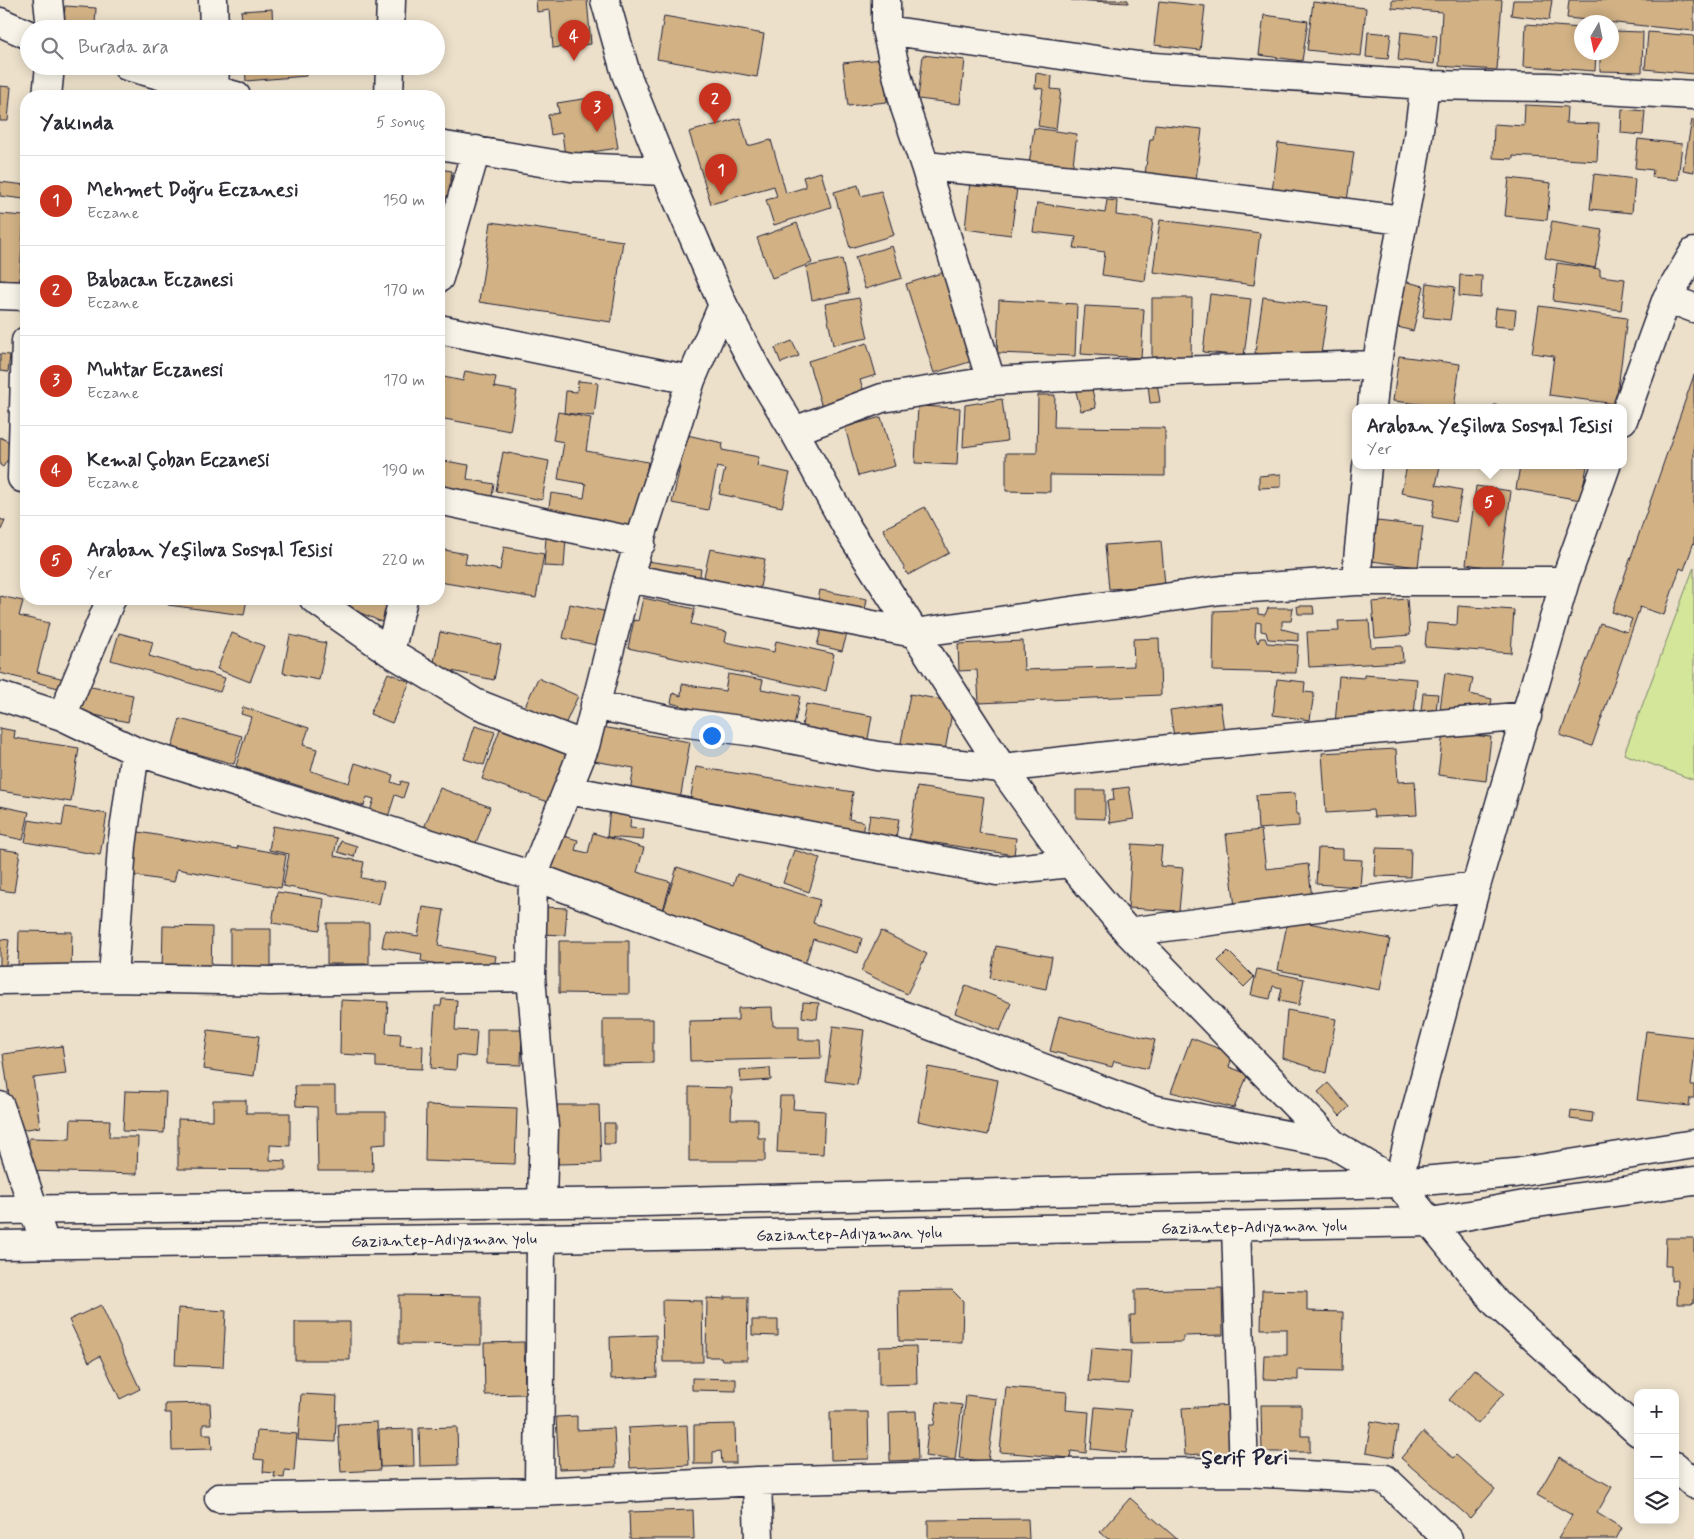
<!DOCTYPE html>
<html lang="tr">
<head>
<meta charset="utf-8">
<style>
	body { margin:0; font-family:Mynerve,sans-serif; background:#f7f7f7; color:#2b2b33 }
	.controls { position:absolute; right:15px; bottom:15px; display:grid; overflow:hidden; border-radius:10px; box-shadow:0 2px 12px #0003 }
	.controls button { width:45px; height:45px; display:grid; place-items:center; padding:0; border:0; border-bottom:1px solid #e1e1e2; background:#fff; color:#2b2b33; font:25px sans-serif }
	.compass { position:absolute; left:1574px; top:15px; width:45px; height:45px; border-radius:50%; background:#fff; box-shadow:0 2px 12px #0003; rotate:189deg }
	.you { position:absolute; left:711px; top:735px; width:18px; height:18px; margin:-12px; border:4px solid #fff; border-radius:50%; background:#1a73e8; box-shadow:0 0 0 8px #1a73e833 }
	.badge { display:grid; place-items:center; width:32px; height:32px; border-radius:50%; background:#c8321e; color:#fff; font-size:16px; font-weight:700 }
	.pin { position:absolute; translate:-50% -41px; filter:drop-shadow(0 1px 2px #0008) }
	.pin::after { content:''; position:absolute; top:26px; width:18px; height:15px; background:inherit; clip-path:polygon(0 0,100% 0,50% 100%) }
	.popup { position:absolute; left:1352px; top:404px; width:275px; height:65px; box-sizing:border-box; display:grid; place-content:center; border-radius:10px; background:#fff; filter:drop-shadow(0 1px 4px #0005); font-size:16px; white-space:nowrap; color:#7c7c81 }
	.popup b { font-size:19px; color:#2b2b33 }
	.popup::after { content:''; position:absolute; left:50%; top:100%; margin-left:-10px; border:10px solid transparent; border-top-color:#fff }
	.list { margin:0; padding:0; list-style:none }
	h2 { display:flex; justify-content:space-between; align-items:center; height:65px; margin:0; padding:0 20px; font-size:21px }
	h2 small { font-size:16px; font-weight:400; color:#7c7c81 }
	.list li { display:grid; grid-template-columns:32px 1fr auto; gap:15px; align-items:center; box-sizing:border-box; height:90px; padding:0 20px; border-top:1px solid #e1e1e2 }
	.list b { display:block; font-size:19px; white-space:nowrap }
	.list p { margin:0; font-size:16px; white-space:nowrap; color:#7c7c81 }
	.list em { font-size:16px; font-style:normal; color:#7c7c81 }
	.icon { flex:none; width:28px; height:28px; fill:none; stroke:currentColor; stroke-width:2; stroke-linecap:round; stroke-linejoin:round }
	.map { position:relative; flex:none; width:1694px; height:1539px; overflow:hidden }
	.search { position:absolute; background:#fff; box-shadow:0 2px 12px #0003; left:20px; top:20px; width:425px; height:55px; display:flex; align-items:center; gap:12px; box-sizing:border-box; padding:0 18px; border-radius:28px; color:#7c7c81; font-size:19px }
	.panel { position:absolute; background:#fff; box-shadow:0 2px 12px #0003; left:20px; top:90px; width:425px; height:515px; border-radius:20px }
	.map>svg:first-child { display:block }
</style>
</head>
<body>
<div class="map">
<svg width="1694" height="1539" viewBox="0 0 1694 1539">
	<rect width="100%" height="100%" fill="#ece0ca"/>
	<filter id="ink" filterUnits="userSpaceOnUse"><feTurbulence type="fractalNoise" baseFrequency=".02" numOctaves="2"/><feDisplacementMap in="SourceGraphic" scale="10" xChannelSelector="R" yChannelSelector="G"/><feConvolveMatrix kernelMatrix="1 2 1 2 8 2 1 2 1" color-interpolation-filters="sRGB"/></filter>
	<g filter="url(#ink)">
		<!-- green -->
		<path fill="#d3e69a" stroke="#7a846a" d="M1694,567V780L1624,754Z"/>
		<!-- building -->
		<path fill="#d2b285" stroke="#22223b" d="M536,0H587L591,44L553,48L550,10L537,12Z
			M1071,0H1128V3Z
			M1392,0H1502L1497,70L1439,66L1442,12L1392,8Z
			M1513,0H1552L1549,20L1511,15Z
			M1569,0H1694V31L1567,18Z
			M1159,1L1205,6L1200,50L1154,45Z
			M1313,2L1366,8L1361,56L1307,50Z
			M65,6L96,8L95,24L105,25V29H63Z
			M272,9L273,29H243L241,11Z
			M1264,15L1308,21L1302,61L1259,55Z
			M664,16L764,34L757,77L657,59Z
			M1526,24L1582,28V52H1596L1595,71L1524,66Z
			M375,26V29H346Z
			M1612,31L1643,32L1642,72L1600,71V52H1612Z
			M1368,32L1391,34L1388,59L1366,57Z
			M1401,32L1437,36L1434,64L1398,60Z
			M1648,32L1694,36V74L1645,69Z
			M923,55L965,60L960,104L918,99Z
			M882,59L887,102L848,106L843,63Z
			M245,66H306V76L246,81Z
			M321,66H352L321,68Z
			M1036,73L1052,76L1051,89L1061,90L1056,129L1038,126L1043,89L1035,88Z
			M0,86L11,87L8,121H0Z
			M609,95L618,148L565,156L562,133L551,135L548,115L559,113L557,103Z
			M1525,105L1567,107L1566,123L1599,124L1597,161L1513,156V159L1493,158L1494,124L1524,126Z
			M1622,109L1645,111L1643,135L1621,133Z
			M740,118L748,146L771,140L786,193L806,187L803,177L821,172L831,207L774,225L766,200L777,197L774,186L711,204L689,132Z
			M1692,120H1694V172L1683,170Z
			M1155,124L1202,129L1196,180L1145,174L1150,139H1153Z
			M1034,128L1077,134L1072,171L1029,165Z
			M1638,139L1682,144L1678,180L1652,177L1653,170L1635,168Z
			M1278,143L1354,152L1347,201L1272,192Z
			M439,169L452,171L445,229H439Z
			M1594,174L1635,179L1632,213L1590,209Z
			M1509,178L1551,183L1547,220L1505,216Z
			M0,182L26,185L24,199L0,196Z
			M970,182L1017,188L1011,235L965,229Z
			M858,185L861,196L881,191L894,235L850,248L834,192Z
			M1107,200L1117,201L1116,215L1153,220L1145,281L1102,275L1105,252L1074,248L1076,237L1033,232L1037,203L1105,213Z
			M0,214L24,216L19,289L0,288Z
			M1160,220L1260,233L1254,285L1153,272Z
			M1552,221L1602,230L1595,268L1545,258Z
			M491,222L623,241L611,322L479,302Z
			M797,223L812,263L772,278L757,238Z
			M892,246L902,278L865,289L855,257Z
			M842,259L849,293L812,300L806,267Z
			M1557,263L1600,269V276L1625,279L1621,310L1553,301Z
			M951,270L979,359L934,373L906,284Z
			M1460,275L1482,276L1481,298L1459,296Z
			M1402,281L1424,286L1413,331L1390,325Z
			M1427,283L1455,287L1450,320L1423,317Z
			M1210,294L1251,299L1244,356L1203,352Z
			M1263,297L1328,306L1320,361L1255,353Z
			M859,298L868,338L833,345L825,304Z
			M1152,298H1192L1191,358H1152Z
			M999,300L1077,304L1075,356L997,353Z
			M1085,306L1144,309L1141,358L1081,354Z
			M1539,306L1627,318L1616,404L1549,395L1554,356L1532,353Z
			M1496,308L1516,310L1514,328L1494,326Z
			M792,341L799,356L781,363L775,348Z
			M867,343L876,375L860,380L865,394L822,407L808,361Z
			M0,354L10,355L8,372L0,371Z
			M1399,356L1460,364L1454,408L1393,401Z
			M465,371L496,377L494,387L517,391L510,431L439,418V376L463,381Z
			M1694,375V542L1684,570L1680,568L1664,615L1640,607L1592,746L1560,735L1600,623L1627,632L1632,619L1612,612Z
			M578,381L598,383L594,416L564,413L566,391L577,392Z
			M1157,383L1160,402L1150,403L1148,384Z
			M1091,384L1096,408L1081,411L1075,388Z
			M1038,395H1055L1054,427L1165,428V476L1050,475V492L1006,491V453H1037Z
			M1002,399L1007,441L963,447L965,405Z
			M1494,405L1516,408H1494Z
			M918,406L960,408L957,465L915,463Z
			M558,412L591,418L586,451L648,462L637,528L548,513L551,493L584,498L586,484L558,479L564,442L553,440Z
			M881,417L895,466L858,476L845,427Z
			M687,435L723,443L722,450L759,457L757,466L790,473L782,507L719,494L725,469L717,467L708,510L672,503Z
			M0,437L16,446L3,467L0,465Z
			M503,452L549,461L542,500L496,491Z
			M439,460L469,465L467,479L494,484L491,502L439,493Z
			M1407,466H1440L1436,485L1462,490L1456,522L1432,517L1435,499L1401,493Z
			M1520,466H1587L1581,500L1516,489Z
			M1281,474V487L1259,488V476Z
			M1476,486L1511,491L1501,569L1466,564Z
			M925,507L949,553L908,575L883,529Z
			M0,519L5,521L0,532Z
			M1377,521L1423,526L1418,567L1371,561Z
			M546,537L566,538L564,567L544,566Z
			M1161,541L1165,585L1109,589L1105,545Z
			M504,547L544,554L536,598L439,582V549L467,554L465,564L500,570Z
			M710,549L765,559L759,593L703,581Z
			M647,561L701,569L699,581L645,573Z
			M820,590L867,599L864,616L817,606Z
			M0,596L23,601L19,616L49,623L37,672L68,680L66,690L0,673Z
			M643,598L695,609L691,624L727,632L725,642L774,652L776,641L834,654L826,691L628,648L634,620L638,621Z
			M169,599H247L244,615L168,605Z
			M350,599H394L389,625L349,608Z
			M1407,599L1410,635L1375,638L1372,602Z
			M570,604L613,613L605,647L563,638Z
			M1297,606H1313L1314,614H1298Z
			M1458,606L1514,610L1511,653L1425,647L1427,623L1457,625Z
			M1268,608H1293L1291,621H1282V629L1298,633V641L1268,639L1266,632L1261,631V623L1256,622L1255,636L1258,643L1260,638H1265L1267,643L1298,645L1296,673L1213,671L1214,611L1258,609V614L1265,615Z
			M1369,620L1371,647L1402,646L1403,662L1309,667L1307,632L1339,631L1338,621Z
			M822,627L847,634L842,651L817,645Z
			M440,632L501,645L494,680L433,667Z
			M119,633L153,642L149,656L225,678L220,692L111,660Z
			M232,633L264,646L250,682L217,669Z
			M290,635L326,643L319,680L283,673Z
			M1159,638L1161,695L979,703L977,670L959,671L958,644L1023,641L1024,670L1134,666L1133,639Z
			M388,673L410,682L392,723L370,714Z
			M1445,673L1473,678L1470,694L1492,699L1488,719L1440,709Z
			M728,674L763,680L761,689L800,696L794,726L765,729L671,703L673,693L681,696L682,684L725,691Z
			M1364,675L1417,679L1414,717L1369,714L1368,726L1335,724L1339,676L1364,678Z
			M538,678L578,696L562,731L522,713Z
			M1277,679L1305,682L1304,692L1314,693L1310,720L1273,715Z
			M86,686L133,695L128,722L80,712Z
			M1423,693L1438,694L1436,711H1421Z
			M910,694L954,702L943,761L899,753Z
			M1220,703L1225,738L1175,744L1170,710Z
			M806,704L872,716L866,750L800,737Z
			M243,707L309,728L303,745L317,749L311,771L349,783L355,763L393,775L391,782L400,785L401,781L408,783L403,798L395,795L388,817L370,811L374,799L367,797L364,806L236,766L251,717L241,714Z
			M180,719L242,736L234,764L172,747Z
			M475,726L495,732L484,765L464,759Z
			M596,726L690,742L680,800L630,791L634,768L588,760Z
			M0,728L15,731L14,738L79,748L71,802L0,791Z
			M500,729L571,754L554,804L482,779Z
			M1443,732L1491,737L1486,781L1438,775Z
			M1396,749L1398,782L1415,781L1417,815L1374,817L1373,810L1326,813L1322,753Z
			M696,767L853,792L849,819L864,822L862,835L689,807Z
			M917,787L984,797L979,833L1016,838L1014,855L909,839Z
			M1129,787L1134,819L1110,823L1107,801L1114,800L1113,789Z
			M440,788L490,807L474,848L424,828Z
			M1076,790H1105V819L1076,818Z
			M1295,793L1296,814H1299V826L1258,829L1256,795Z
			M0,806L29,812L23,840L0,835Z
			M65,807L107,814L100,855L25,842L29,820L62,826Z
			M610,808L631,810L630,828L644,829L643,840L607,837Z
			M870,815L899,819L896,838L867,834Z
			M273,826L337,838L334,856L364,862L361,878L384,882L379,904L283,886L289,854L269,850Z
			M1261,830L1266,869L1308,864L1312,898L1235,907L1226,834Z
			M133,831L237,849L238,846L286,855L281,888L177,869L174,882L125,874Z
			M593,833L644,848L637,872L671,882L663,910L544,876L556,834L578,840L575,850L588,853Z
			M341,841L357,846L354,857L338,852Z
			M1132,844L1162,846L1160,866L1183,868L1179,911L1128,908Z
			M1318,848L1343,849V859L1362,860L1360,887L1316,884Z
			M1376,848L1411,849L1410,877L1375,876Z
			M0,849L20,852L14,892L0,890Z
			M794,850L820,858L809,892L783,883Z
			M677,867L733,885L737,874L820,900L813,923L862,938L858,953L813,939L805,964L661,919Z
			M277,892L324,899L320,930L272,923Z
			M423,907L444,910L438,946L496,956L493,973L421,961L422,954L382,947L385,930L418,936Z
			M542,907L567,908L565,935L540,934Z
			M1288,919L1390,939L1380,990L1278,970Z
			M327,923H369V964H327Z
			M163,926L212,927L211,973L162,972Z
			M230,929H271V971L230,970Z
			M19,931L72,932L71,971L18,970Z
			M881,931L927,954L907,994L861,971Z
			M0,939L9,940L5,972H0Z
			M559,941H629V994L559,993Z
			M996,946L1052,957L1046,989L990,978Z
			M1228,951L1254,977L1244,987L1218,961Z
			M1257,969L1304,979L1299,1005L1279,1001L1282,988L1273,986L1270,999L1251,995Z
			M966,985L1011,1003L1000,1031L955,1013Z
			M442,999L457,1000L455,1030L477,1031L475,1057L457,1055L456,1070L431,1068L435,1006H441Z
			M341,1000L388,1002L386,1033L401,1034L400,1045L423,1046L422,1069L376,1067V1056L340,1054Z
			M803,1002L819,1003L817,1019L802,1017Z
			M772,1007L773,1026H799V1040H820L821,1058L690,1061L689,1021L738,1020V1008Z
			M1287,1010L1336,1019L1326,1073L1283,1058Z
			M1059,1016L1155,1040L1148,1069L1114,1061L1112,1067L1050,1051Z
			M603,1019H653V1063L603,1064Z
			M833,1026L864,1030L857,1085L826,1081Z
			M487,1029H522L521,1065L487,1064Z
			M208,1030L259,1036L254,1076L203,1069Z
			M1646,1031L1694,1037V1060L1691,1085H1694V1098H1690L1689,1106L1637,1100Z
			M1191,1038L1233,1054L1229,1067L1248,1074L1234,1108L1171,1092Z
			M62,1046L66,1074L33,1078L40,1127L14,1131L3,1054Z
			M928,1067L998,1080L988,1135L918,1121Z
			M770,1068L771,1080L741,1082L740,1070Z
			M1328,1083L1349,1107L1340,1116L1318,1092Z
			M295,1086H335V1112H386V1144L372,1145L373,1171H318L317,1107L296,1106Z
			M689,1087L732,1088L731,1119H758V1138H765V1161H689Z
			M125,1091L166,1092L164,1133L123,1131Z
			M780,1096H794L793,1109L825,1111L823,1154L777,1152Z
			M213,1100H246V1113H290V1146L270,1145V1160L286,1161V1170L178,1169V1119L213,1120Z
			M426,1105L517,1108L515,1164L425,1161Z
			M557,1105H599L601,1163L558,1164Z
			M1571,1110L1593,1113L1592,1122L1570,1119Z
			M71,1119L110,1120L109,1137H138L137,1174L28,1171L29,1138L70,1139Z
			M604,1123H615V1144H604Z
			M1666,1238H1694V1303L1691,1304H1677L1678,1280L1671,1281V1266H1665Z
			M1222,1288L1223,1335L1183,1336V1342L1131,1343L1130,1315H1135V1290Z
			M952,1290L963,1301L962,1342L899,1341L898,1291Z
			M1262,1290L1307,1291V1311L1343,1312L1342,1371L1298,1370V1380L1263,1379L1264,1355H1287V1329H1261Z
			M399,1295L481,1296V1345L399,1344Z
			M725,1297H748L747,1360H722L721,1357H706L707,1298L725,1299Z
			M662,1300L702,1301L703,1362H663Z
			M101,1305L140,1389L120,1399L100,1356L89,1362L69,1320Z
			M178,1308L226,1311L223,1367L175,1365Z
			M752,1320H778V1336L752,1335Z
			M295,1322H350V1360H295Z
			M656,1335L657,1377L611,1379L610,1337Z
			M524,1342L525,1394L485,1395L484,1343Z
			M916,1346L917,1384L879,1385V1347Z
			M1091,1348L1131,1351L1129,1384L1088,1381Z
			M1475,1369L1504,1393L1478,1424L1449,1400Z
			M692,1378L736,1379V1391L692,1390Z
			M1006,1387L1067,1392L1066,1410L1089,1412L1086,1453L1071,1451L1070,1458L1000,1452Z
			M301,1394L337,1396L335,1442L298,1440Z
			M966,1395L996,1399L988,1462L959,1458Z
			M937,1402L962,1405L955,1460L925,1456L929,1425H934Z
			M210,1403L211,1424H203V1434H211L212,1449L172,1450L171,1413H165V1404Z
			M1234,1405L1237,1452L1185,1455L1182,1408Z
			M1261,1405H1301V1436H1310V1452H1262Z
			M1095,1407L1131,1410L1126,1453L1091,1449Z
			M916,1411L918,1460L890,1461L889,1412Z
			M830,1412H868L869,1459L831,1460Z
			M577,1416V1430L614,1428L616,1467L559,1469L556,1417Z
			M1371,1421L1398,1426L1393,1457L1366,1452Z
			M377,1422L380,1470L341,1472L338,1424Z
			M735,1424L736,1463H722L721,1451L713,1452V1464H694V1425Z
			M687,1425L689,1465L630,1468L628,1428Z
			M457,1427L458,1465L420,1466L419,1428Z
			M413,1429L414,1466L380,1467L379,1430Z
			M257,1431L297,1434L294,1471L285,1470L284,1478L274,1477L275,1473L263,1472L264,1460L254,1459Z
			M1423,1432L1453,1458L1456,1455L1495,1489L1470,1518L1401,1458Z
			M1559,1457L1612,1487L1597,1513L1622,1528L1616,1539H1558L1572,1515L1537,1495Z
			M1130,1498L1177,1539H1108L1100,1532Z
			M693,1510L694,1539H630L629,1512Z
			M1028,1519L1029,1539H928V1520Z"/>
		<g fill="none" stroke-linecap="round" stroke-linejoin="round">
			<defs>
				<path id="minor" d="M48,0L51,29
					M213,0L214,29
					M886,0V30L905,107L925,166L991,381
					M0,22L29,35
					M390,29L391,0
					M886,30L1138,66L1425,85L1549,87L1694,95
					M127,66L236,96
					M214,90L215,66
					M47,96L50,66
					M389,96L390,66
					M439,145L571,167L665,171
					M925,166L1127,185L1402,220
					M439,278L476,150
					M0,295L26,296
					M1667,298L1694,308
					M439,329L691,380
					M1372,408C1379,327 1399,249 1413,168C1418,141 1421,113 1425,85
					M1623,420L1667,298L1694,252
					M794,431L882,398L991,381L1173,371L1376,365
					M1606,466L1565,581L1476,886L1416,1110L1398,1183L1496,1303L1638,1432
					M22,478L26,341
					M439,500L641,543
					M628,578L914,633L1221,590L1356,581H1565
					M1356,581L1367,466
					M314,599L390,652L475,703L585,746
					M390,652L403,599
					M0,696L62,716L135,751L533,876L1152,1109L1333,1144
					M595,705L673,721L755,732L877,756L1002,768L1187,747L1527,716
					M62,716L111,599
					M568,790L997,871L1070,863
					M1128,932L1476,886
					M113,978L122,846L135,751
					M0,980L113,978L270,981L531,977
					M0,1106L45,1244
					M542,1202L544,1127L531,977L533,876L585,746L628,578L691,380L723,305
					M1236,1227L1244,1472
					M1675,1466L1694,1484
					M757,1481L759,1539
					M539,1492L541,1238
					M219,1498L539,1492L757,1481L1052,1473L1244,1472L1385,1479L1448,1539"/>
				<path id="tertiary" d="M605,0L626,74L665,171L723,305L757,370L794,431L848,529L1002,768L1070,863L1128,932L1333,1144L1398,1183"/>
				<path id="trunk" d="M0,1210L642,1202L1398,1183L1515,1173L1694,1144
					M0,1245L541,1238L1432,1222L1530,1204L1694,1181"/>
			</defs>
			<!-- minor casing -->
			<use href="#minor" stroke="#22223b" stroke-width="31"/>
			<!-- tertiary casing -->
			<use href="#tertiary" stroke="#22223b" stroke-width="31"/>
			<!-- trunk casing -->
			<use href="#trunk" stroke="#22223b" stroke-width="31"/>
			<!-- minor -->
			<use href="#minor" stroke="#f7f3e8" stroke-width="28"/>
			<!-- tertiary -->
			<use href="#tertiary" stroke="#f7f3e8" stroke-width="28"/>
			<!-- trunk -->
			<use href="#trunk" stroke="#f7f3e8" stroke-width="28"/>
		</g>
	</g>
	<g text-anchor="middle" stroke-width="4.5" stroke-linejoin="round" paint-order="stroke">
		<!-- street labels -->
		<g font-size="16" fill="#22223b" stroke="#f7f3e8">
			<text transform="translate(1254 1226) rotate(-1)" y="6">Gaziantep-Adıyaman yolu</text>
			<text transform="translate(849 1233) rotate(-1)" y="6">Gaziantep-Adıyaman yolu</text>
			<text transform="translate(444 1239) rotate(-1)" y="6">Gaziantep-Adıyaman yolu</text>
		</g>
		<!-- district labels -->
		<g font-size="21" font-weight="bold" fill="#22223b" stroke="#f7f3e8">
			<text x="1245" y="1464">Şerif Peri</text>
		</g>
	</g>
</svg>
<div class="controls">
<button>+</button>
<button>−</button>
<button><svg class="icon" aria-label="layers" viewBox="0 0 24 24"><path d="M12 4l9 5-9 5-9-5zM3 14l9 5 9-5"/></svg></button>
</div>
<svg class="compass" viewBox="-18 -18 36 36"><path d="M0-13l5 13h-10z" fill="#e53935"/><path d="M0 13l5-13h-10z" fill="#7c7c81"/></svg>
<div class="you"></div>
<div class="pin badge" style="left:721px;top:195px">1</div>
<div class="pin badge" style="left:715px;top:124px">2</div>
<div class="pin badge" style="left:597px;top:132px">3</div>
<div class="pin badge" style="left:574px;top:61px">4</div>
<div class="pin badge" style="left:1489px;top:527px">5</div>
<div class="popup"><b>Araban Yeşilova Sosyal Tesisi</b>Yer</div>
<div class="search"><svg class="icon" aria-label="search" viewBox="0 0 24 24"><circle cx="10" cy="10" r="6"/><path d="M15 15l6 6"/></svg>Burada ara</div>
<section class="panel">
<h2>Yakında<small>5 sonuç</small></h2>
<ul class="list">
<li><span class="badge">1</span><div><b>Mehmet Doğru Eczanesi</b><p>Eczane</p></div><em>150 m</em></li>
<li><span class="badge">2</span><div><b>Babacan Eczanesi</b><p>Eczane</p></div><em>170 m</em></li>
<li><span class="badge">3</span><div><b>Muhtar Eczanesi</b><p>Eczane</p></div><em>170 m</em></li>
<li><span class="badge">4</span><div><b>Kemal Çoban Eczanesi</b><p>Eczane</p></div><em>190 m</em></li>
<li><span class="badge">5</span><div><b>Araban Yeşilova Sosyal Tesisi</b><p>Yer</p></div><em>220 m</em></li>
</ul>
</section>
</div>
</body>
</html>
